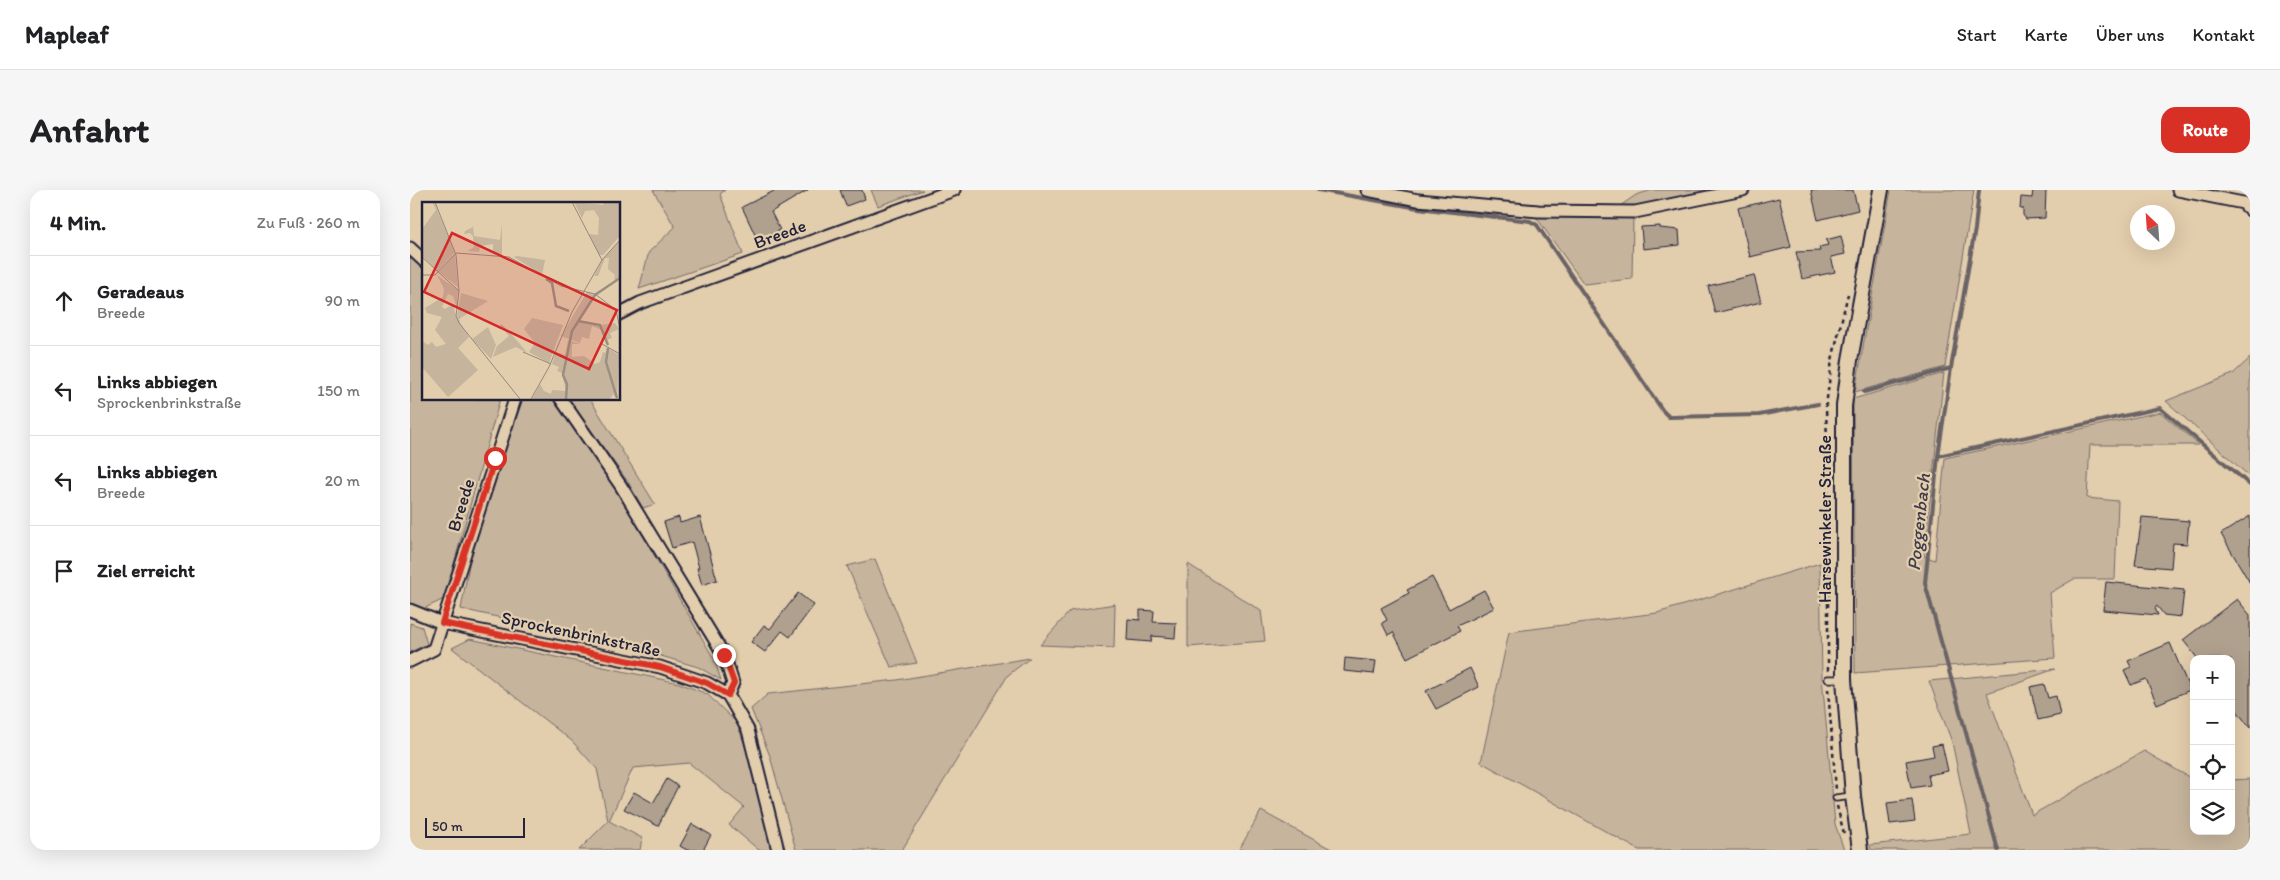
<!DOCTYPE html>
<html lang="de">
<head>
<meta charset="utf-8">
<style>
	body { margin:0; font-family:Itim,sans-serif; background:#f6f6f6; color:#202124 }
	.controls { position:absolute; right:15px; bottom:15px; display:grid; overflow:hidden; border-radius:10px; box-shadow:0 5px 20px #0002 }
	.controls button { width:45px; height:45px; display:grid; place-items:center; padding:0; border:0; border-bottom:1px solid #e0e0e0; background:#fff; color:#202124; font:25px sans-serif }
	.compass { position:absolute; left:1720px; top:15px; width:45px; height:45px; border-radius:50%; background:#fff; box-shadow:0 5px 20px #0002; rotate:335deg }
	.scale { position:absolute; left:15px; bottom:12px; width:100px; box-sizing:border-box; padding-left:5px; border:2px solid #22223b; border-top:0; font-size:14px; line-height:18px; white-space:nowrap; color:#22223b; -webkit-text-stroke:4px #e2cdac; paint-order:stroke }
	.stop { position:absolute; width:15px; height:15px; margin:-11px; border:4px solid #d93025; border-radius:50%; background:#fff }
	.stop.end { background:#d93025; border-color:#fff; box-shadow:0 1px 5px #0008 }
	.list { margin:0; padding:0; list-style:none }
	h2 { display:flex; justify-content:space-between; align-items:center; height:65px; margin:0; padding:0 20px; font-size:21px }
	h2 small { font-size:16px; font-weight:400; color:#757577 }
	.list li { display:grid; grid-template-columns:32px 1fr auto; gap:15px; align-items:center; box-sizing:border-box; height:90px; padding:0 20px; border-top:1px solid #e0e0e0 }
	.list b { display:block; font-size:19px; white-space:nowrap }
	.list p { margin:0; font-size:16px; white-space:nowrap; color:#757577 }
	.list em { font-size:16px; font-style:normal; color:#757577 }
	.icon { flex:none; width:28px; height:28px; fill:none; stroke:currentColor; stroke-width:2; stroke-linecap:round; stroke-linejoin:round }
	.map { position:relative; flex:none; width:1840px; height:660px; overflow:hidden; border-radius:15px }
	header { display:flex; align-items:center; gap:30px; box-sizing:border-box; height:70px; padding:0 25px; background:#fff; border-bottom:1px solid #e0e0e0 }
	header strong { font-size:24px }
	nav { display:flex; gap:28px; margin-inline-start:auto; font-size:18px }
	.intro { display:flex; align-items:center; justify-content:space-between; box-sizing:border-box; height:120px; padding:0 30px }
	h1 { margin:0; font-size:35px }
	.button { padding:12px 22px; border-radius:15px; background:#d93025; color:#fff; font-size:18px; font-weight:700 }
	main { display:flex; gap:30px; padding:0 30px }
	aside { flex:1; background:#fff; border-radius:15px; box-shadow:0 5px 20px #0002 }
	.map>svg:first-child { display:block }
</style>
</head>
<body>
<header>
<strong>Mapleaf</strong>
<nav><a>Start</a><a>Karte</a><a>Über uns</a><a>Kontakt</a></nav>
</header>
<div class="intro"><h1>Anfahrt</h1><a class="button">Route</a></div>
<main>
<aside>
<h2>4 Min.<small>Zu Fuß · 260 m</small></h2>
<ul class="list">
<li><svg class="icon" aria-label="ahead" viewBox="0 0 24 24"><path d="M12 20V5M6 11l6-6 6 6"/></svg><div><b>Geradeaus</b><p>Breede</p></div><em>90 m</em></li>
<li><svg class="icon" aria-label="left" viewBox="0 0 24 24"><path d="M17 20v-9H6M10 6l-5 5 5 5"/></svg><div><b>Links abbiegen</b><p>Sprockenbrinkstraße</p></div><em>150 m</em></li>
<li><svg class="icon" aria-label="left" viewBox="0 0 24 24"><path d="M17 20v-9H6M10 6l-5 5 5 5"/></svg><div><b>Links abbiegen</b><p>Breede</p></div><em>20 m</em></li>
<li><svg class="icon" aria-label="arrive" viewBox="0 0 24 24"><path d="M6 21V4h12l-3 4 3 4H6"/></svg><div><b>Ziel erreicht</b></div></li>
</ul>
</aside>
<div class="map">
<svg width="1840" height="660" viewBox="0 0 1840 660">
	<rect width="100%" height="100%" fill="#e2cdac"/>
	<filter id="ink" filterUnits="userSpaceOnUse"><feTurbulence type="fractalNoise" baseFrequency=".02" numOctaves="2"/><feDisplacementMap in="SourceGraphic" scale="10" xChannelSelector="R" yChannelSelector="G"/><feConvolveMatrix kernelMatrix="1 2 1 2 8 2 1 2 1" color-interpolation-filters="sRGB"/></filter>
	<g filter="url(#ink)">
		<!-- green -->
		<path fill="#c6b49c" stroke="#746b6c" d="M243,0H315L310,4L333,64L229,99L239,62L265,37Z
			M461,0H513L468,16Z
			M1242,0H1305L1232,15L1210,16L1226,5Z
			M1481,0H1564L1535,177L1445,202Z
			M1126,27L1223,28L1222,89L1174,94Z
			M0,66L14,78V209H90L34,409L13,419L0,413Z
			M1840,168V287L1756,211L1823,184Z
			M1534,183L1514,366L1525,370L1535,268L1750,222L1789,255H1680L1677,308L1708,311L1705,389H1664L1640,403L1645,468L1445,483L1443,209Z
			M113,209H142L206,299L304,469L311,490L288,477L214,455L51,419L64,347Z
			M159,209H180L245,314L233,318L218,292Z
			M465,369L507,473L481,477L437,376Z
			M1410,373L1412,487L1425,634L1434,660H1229L1071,572L1099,442L1247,423Z
			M778,374L851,421L855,451L778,457Z
			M705,414L704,458L630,455L660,421Z
			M0,433L12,437L17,454L0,462Z
			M60,449L269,493L297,504L327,533L340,570L362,660H349L319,635L334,617L279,573L223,578L199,631L232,648L230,660H169L198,631L187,579L162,551L42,458Z
			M620,468L598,485L492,660H386L360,566L341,519L358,504L487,490Z
			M1645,479L1577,503L1622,625L1734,561L1784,590V641H1821V590L1840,589V660H1461L1460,655L1561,644L1542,552L1519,491Z
			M851,621L923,660H829Z"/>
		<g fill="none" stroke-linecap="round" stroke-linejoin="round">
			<!-- stream -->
			<path stroke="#6b6366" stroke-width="4" d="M908,0L1008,18L1120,31L1127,35L1253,221L1259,227L1349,225L1408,214
				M1569,0L1565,39L1541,178L1528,266L1515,393L1588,660
				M1454,202L1541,178
				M1528,266L1750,218L1840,295"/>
		</g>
		<!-- building -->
		<path fill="#b0a08e" stroke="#22223b" d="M366,0H398L361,22L370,40L348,51L332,17Z
			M430,0H452L455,9L436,16Z
			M1401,0H1443L1448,20L1408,30Z
			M1623,0H1636L1635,28L1616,29L1613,25V18H1610L1611,7L1622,8Z
			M1369,8L1381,57L1340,67L1328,18Z
			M1250,36V38L1269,40L1270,55L1233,59L1231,37Z
			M1431,46L1435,64L1421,67L1425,82L1392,89L1386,62L1410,61L1409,57L1418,55L1416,50Z
			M1344,85L1351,112L1305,123L1298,96Z
			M1840,326V393L1811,344Z
			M269,327L270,333L290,327L307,390L292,395L287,378H289L282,352L262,358L254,332Z
			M1732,327L1779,331L1777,354L1763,353L1761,378L1725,375Z
			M1022,387L1039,419L1074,400L1084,418L1047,436L1050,441L997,468L983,442L978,445L972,433L977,430L971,418L999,403L997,400Z
			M1696,392L1774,400L1771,427L1754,425L1747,416L1745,418L1748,425L1693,420Z
			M388,403L404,415L380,447L372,441L355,462L341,452L354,435L360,439Z
			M1827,409L1840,425V538L1821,513V469H1788L1773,450Z
			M730,420L744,421L743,432L766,433L765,448L742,446L741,452L717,450L718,429L730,430Z
			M1760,453L1780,500L1747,514L1736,489L1721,495L1714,480L1721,477L1718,471Z
			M935,468L966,471L964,484L934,481Z
			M1060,478L1069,497L1026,519L1016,501Z
			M1634,494L1638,508L1646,506L1650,525L1628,530L1620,497Z
			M1532,554L1538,581L1518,585L1520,595L1501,598L1496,571L1524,566L1522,556Z
			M257,589L268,596L248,636L214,619L224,602L243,613Z
			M1502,610L1505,631L1480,634L1477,613Z
			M282,634L301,645L293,660H277L270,656Z"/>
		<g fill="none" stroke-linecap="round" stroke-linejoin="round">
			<defs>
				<path id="service" d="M1418,489H1433
					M1426,608L1442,606"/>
				<path id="minor" d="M957,0L1008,10L1128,21L1225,22L1333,0
					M1768,0L1833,13L1840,20
					M0,58L14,71
					M209,124L230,113L544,0
					M151,209L211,296L314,465L323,493L318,505
					M0,420L32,433L250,477L297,493L318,505L338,540L368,660
					M0,471L24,459L105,209"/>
				<path id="tertiary" d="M1450,660L1443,606L1434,489V216L1440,170L1471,0"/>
			</defs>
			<!-- service casing -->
			<use href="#service" stroke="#22223b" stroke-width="9"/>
			<!-- minor casing -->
			<use href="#minor" stroke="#22223b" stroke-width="15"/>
			<!-- tertiary casing -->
			<use href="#tertiary" stroke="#22223b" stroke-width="18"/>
			<!-- path -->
			<path stroke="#22223b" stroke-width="2.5" stroke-dasharray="4 4" stroke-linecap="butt" d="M1418,481V300L1416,216L1422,170L1438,104
				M1418,499L1426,600
				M1427,616L1434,644"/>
			<!-- service -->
			<use href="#service" stroke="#e2cdac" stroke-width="5.5"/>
			<!-- minor -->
			<use href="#minor" stroke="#e2cdac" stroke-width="11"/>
			<!-- tertiary -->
			<use href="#tertiary" stroke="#e2cdac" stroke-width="14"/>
		</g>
	</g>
	<g fill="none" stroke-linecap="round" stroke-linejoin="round" filter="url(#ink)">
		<!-- route -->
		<path stroke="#d93025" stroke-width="6" d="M85,268L32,433L250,477L297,493L318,505L324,493L314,465"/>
	</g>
	<g text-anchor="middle" stroke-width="4.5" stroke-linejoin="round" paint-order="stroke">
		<!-- street labels -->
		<g font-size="18" fill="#22223b" stroke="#e2cdac">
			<text transform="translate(370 44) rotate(-20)" y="6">Breede</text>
			<text transform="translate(51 315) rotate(-73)" y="6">Breede</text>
			<text transform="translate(1415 329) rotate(-90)" y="6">Harsewinkeler Straße</text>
			<text transform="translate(171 444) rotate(12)" y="6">Sprockenbrinkstraße</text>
		</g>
		<!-- water labels -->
		<g font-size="19" font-style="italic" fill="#403d4d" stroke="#e2cdac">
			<text transform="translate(1508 332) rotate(-84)" y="7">Poggenbach</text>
		</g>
	</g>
	<!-- overview -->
	<g transform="translate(12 12)">
		<rect width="198" height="198" fill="#e2cdac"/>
		<path d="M4,0H12L33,50L16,69L0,54V27L14,8L11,1ZM152,0L181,3L182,0H197V35L181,53H177L167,32L176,33L177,16L172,8L163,9L160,16ZM80,22V53L71,52V42L58,44L57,50L46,49L52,45L51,34L48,31L42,32L43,29L51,25L52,34L78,38ZM197,39V75L192,79L193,73L186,67L187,56H183L176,74H172L180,58ZM33,52L36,85L17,70ZM95,54L123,58L120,73L92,55ZM15,73L36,88L35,106L31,94L26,92L20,105L23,107L31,102L34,114L47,135L36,146L56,168L26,195L0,165V139L6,143L10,140L14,145L24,142L13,128L20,115L5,111L3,106L21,95L22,87ZM165,90L173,93L151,127L157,119L178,124L180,128L170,124L167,137L160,135L158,141L139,134ZM39,91L66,99L37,117L39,124L35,114ZM110,116L141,123L127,161L107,150L113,141L102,127ZM193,121L197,127L188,131L190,136L184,138L179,123ZM80,122L98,142L105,151L94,145L71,155L75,144L87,134L81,127L75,126ZM66,125L74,143L69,157L50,137ZM146,138L158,142H150V155L162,154L173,162L178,160L181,150L185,151L184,160L193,191L185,160L186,146L197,153L195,197L191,192L188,197H110L118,182L122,189L129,192L130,188L144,189L140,171L135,169L137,165L130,162L134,150L143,153Z" fill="#c6b49c"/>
		<path fill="none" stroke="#9b8f82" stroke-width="2.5" d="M124,77L130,81L134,104L147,109M156,119L178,123L186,143M186,146L184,160L195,196M144,197L145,182L141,173L150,129L173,93L198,76"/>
		<path fill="none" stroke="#95897f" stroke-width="1" d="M13,0L34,53L37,89M150,0L180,58M0,55L37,89L34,114L37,121L98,197M0,73H13L34,51L87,55L139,84L173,92L194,108L198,127M180,142L198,152M101,150L129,162M109,197L127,165L150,110L180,58L198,38"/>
		<path fill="#d62828" fill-opacity="0.15" stroke="#d62828" stroke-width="2.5" d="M30,31L195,108L167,167L2,90Z"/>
		<rect width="198" height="198" fill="none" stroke="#22223b" stroke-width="2.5"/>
	</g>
</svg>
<div class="controls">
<button>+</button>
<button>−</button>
<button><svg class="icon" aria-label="locate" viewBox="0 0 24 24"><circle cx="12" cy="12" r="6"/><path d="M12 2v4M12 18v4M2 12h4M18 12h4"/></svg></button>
<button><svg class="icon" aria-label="layers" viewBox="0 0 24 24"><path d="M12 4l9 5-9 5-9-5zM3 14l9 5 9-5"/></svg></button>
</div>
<svg class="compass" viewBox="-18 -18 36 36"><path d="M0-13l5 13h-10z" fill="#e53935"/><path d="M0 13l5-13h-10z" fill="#757577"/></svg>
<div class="scale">50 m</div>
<div class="stop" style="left:85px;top:268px"></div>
<div class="stop end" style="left:314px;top:465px"></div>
</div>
</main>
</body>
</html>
